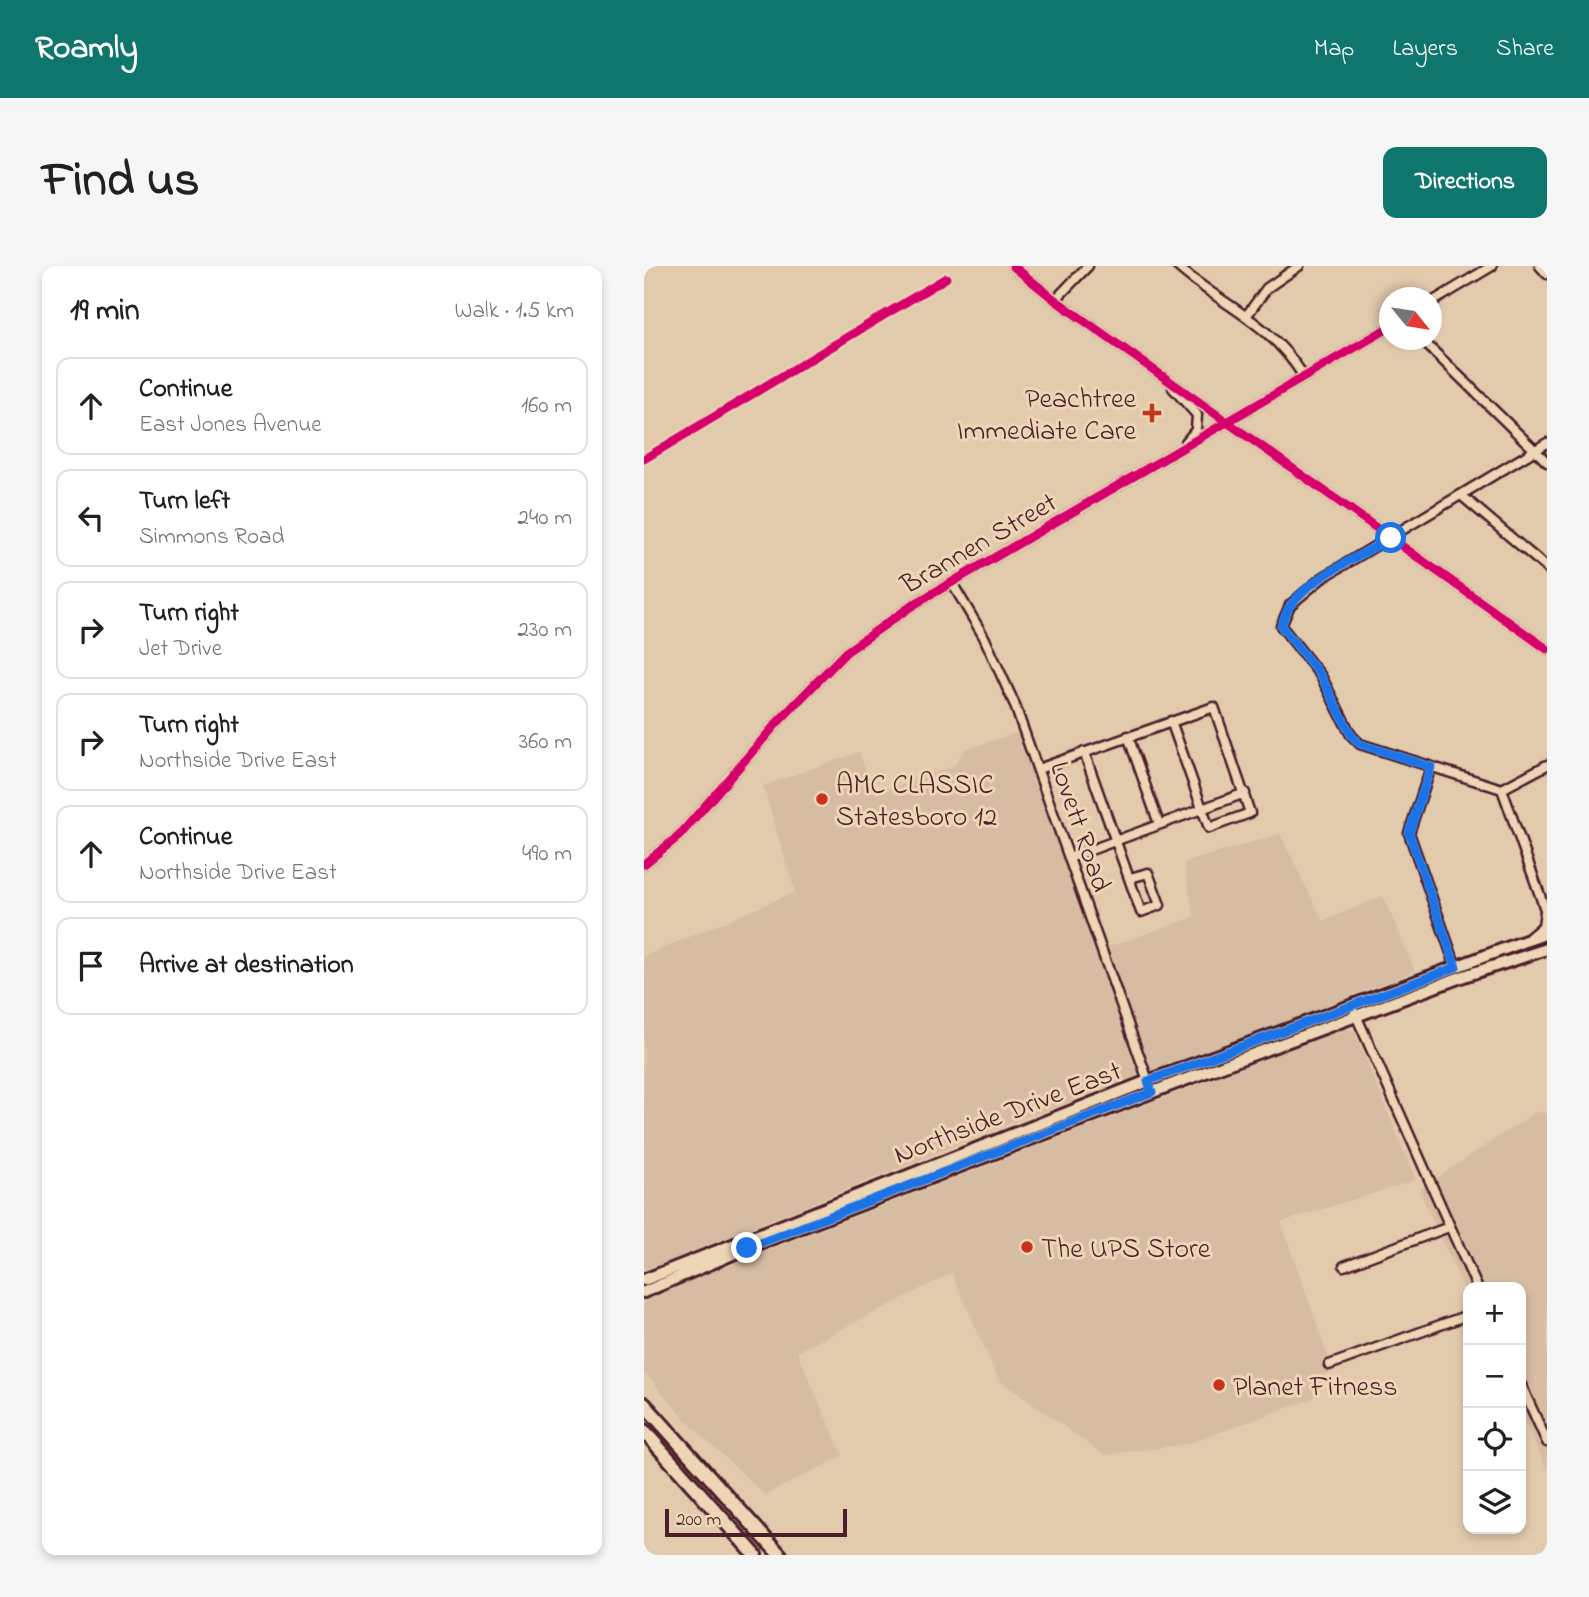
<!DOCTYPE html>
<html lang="en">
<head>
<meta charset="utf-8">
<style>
	body { margin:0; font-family:"Indie Flower",sans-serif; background:#f6f6f6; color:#202124 }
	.controls { position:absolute; right:21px; bottom:21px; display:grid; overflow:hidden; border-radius:14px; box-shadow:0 4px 10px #0003 }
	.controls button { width:63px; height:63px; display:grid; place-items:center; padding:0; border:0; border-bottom:2px solid #e0e0e0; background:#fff; color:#202124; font:35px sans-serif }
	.compass { position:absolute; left:735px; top:21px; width:63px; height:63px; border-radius:50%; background:#fff; box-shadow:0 4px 10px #0003; rotate:120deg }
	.scale { position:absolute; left:21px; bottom:18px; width:182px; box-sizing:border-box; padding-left:7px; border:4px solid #4a1f2b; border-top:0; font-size:19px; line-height:24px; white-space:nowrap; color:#4a1f2b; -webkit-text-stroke:5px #ecd6b5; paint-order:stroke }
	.stop { position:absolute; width:21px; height:21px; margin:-16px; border:5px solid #1a73e8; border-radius:50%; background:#fff }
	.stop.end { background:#1a73e8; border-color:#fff; box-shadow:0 2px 7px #0008 }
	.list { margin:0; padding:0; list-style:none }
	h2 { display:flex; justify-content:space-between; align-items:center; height:91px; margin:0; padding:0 28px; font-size:30px }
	h2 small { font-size:23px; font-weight:400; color:#757577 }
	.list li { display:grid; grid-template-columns:46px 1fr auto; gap:21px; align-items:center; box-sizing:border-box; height:98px; margin:0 14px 14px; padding:0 14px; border:2px solid #e0e0e0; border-radius:14px }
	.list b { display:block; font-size:26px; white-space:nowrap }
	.list p { margin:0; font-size:23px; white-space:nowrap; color:#757577 }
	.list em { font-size:23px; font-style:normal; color:#757577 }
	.icon { flex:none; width:38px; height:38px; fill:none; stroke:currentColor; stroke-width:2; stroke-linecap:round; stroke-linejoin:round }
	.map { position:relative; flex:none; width:903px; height:1289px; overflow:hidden; border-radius:14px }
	header { display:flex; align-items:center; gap:42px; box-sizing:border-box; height:98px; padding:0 35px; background:#0f766e; color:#fff }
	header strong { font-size:33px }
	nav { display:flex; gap:38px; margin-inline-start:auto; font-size:24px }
	.intro { display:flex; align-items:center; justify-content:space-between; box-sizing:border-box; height:168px; padding:0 42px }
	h1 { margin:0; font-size:49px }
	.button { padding:18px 32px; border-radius:14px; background:#0f766e; color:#fff; font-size:24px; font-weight:700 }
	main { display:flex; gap:42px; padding:0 42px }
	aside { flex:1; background:#fff; border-radius:14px; box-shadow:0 4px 10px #0003 }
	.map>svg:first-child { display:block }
</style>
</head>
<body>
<header>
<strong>Roamly</strong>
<nav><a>Map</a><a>Layers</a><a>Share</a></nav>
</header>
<div class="intro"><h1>Find us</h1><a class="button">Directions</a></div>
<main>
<aside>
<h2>19 min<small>Walk · 1.5 km</small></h2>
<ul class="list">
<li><svg class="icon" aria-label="ahead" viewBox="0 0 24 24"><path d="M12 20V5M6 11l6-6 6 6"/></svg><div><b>Continue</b><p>East Jones Avenue</p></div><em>160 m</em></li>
<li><svg class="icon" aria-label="left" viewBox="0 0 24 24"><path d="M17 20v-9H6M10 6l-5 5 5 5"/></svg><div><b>Turn left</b><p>Simmons Road</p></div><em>240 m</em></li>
<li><svg class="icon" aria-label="right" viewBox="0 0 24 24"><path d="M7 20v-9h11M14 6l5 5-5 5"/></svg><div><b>Turn right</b><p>Jet Drive</p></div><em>230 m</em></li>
<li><svg class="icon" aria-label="right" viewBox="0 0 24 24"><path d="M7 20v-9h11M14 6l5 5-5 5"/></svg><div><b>Turn right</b><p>Northside Drive East</p></div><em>360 m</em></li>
<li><svg class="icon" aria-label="ahead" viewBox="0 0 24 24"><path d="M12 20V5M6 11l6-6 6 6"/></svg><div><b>Continue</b><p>Northside Drive East</p></div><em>490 m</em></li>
<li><svg class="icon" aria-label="arrive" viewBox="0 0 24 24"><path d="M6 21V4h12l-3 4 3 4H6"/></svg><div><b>Arrive at destination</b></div></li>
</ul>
</aside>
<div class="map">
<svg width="903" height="1289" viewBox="0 0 903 1289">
	<rect width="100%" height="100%" fill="#e2cbad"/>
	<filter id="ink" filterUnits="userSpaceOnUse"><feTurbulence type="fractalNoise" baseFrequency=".0143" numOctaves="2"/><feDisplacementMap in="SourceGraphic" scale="14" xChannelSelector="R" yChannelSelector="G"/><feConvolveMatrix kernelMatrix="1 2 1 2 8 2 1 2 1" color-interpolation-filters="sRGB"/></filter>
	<g filter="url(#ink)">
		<!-- built -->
		<path fill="#d5bca2" d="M380,464L458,683L550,651L540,597L636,568L679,655L739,630L771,705L518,804L384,850L0,1005V690L151,626L119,520L215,486L231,528L310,500L320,484Z
			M701,762L710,765L772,914L637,956L687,1098L668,1133L543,1178L460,1189L354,1113L308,1007L153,1086L199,1190L121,1229L45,1158L0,1106V1032Z
			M893,845L903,848V1205L877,1148V1021H824V1032L775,924Z"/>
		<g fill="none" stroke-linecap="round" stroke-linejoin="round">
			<defs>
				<path id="minor" d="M369,0L411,34L903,383
					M533,0C579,41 625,54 660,111
					M896,0L903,8
					M411,34L444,0
					M788,36L848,0
					M603,49L623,22L655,0
					M778,74L903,196
					M529,122L553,149L552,164L542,176
					M817,229L903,302
					M308,317L340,371L370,437L508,826
					M484,470L515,558
					M440,486L497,646L516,639L504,607L486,612
					M787,501L765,567L812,701
					M394,503L570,441L606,547L565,562L527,455
					M858,523L716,478L707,469L677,410L637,360L646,339L678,312L903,177
					M858,523L903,649
					M858,523L903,499
					M425,592L601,527
					M0,598L35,570L133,457L202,386L269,339L746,61
					M886,671L899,660L901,645
					M711,747L833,1021
					M700,1000L805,961
					M685,1099L824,1049
					M877,1119L903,1176"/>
				<path id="major" d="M0,1014L504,815L903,667
					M0,1026L103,982L540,814L817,711L903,683"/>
				<path id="highway" d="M0,1138L136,1289
					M0,1165L111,1289"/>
			</defs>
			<!-- minor casing -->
			<use href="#minor" stroke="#4a1f2b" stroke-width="13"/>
			<!-- major casing -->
			<use href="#major" stroke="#4a1f2b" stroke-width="16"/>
			<!-- highway casing -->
			<use href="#highway" stroke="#4a1f2b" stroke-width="18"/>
			<!-- minor -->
			<use href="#minor" stroke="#ecd6b5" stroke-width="8"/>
			<!-- major -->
			<use href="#major" stroke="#ecd6b5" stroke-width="10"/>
			<!-- highway -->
			<use href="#highway" stroke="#ecd6b5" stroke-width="12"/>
			<defs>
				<path id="cycleway" d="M369,0L411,34L903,383
					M0,193L302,12
					M0,598L35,570L133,457L202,386L269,339L746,61"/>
			</defs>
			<!-- cycleway casing -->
			<use href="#cycleway" stroke="#ecd6b5" stroke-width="13"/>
			<!-- cycleway -->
			<use href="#cycleway" stroke="#d6006c" stroke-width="9"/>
		</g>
	</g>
	<g fill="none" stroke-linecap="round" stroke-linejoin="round" filter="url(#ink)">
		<!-- route -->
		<path stroke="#1a73e8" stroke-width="9" d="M103,982L508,826L504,815L812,701L765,567L787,501L716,478L707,469L677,410L637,360C640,354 642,345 646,340C665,312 718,289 747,272"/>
	</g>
	<!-- markers -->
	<g fill="#c8321e" stroke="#ecd6b5" stroke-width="2.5">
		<path d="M504.5 136.5h7v7h7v7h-7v7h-7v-7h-7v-7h7z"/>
		<circle cx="178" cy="533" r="7"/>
		<circle cx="383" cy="981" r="7"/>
		<circle cx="575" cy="1119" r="7"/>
	</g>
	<g text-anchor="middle" stroke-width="6" stroke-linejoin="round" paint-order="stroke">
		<!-- poi labels -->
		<g font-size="28" fill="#4a1f2b" stroke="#ecd6b5" text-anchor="start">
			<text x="492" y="141" text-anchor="end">Peachtree<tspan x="492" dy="32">Immediate Care</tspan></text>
			<text x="192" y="527">AMC CLASSIC<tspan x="192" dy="32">Statesboro 12</tspan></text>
			<text x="397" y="991">The UPS Store</text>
			<text x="589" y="1129">Planet Fitness</text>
		</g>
		<!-- street labels -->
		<g font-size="28" fill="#4a1f2b" stroke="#ecd6b5">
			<text transform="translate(334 276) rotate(-30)" y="10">Brannen Street</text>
			<text transform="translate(438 560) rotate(71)" y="10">Lovett Road</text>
			<text transform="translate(363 845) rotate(-21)" y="10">Northside Drive East</text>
		</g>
	</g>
</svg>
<div class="controls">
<button>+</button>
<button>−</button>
<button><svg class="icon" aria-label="locate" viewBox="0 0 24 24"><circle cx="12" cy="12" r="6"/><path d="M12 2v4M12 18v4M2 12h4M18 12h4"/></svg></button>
<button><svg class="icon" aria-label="layers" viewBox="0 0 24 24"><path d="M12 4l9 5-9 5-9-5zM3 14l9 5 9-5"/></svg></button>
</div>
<svg class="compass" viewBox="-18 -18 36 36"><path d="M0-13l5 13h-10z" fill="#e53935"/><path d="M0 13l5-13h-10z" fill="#757577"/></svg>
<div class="scale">200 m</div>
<div class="stop" style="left:747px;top:272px"></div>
<div class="stop end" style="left:103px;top:982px"></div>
</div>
</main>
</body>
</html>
